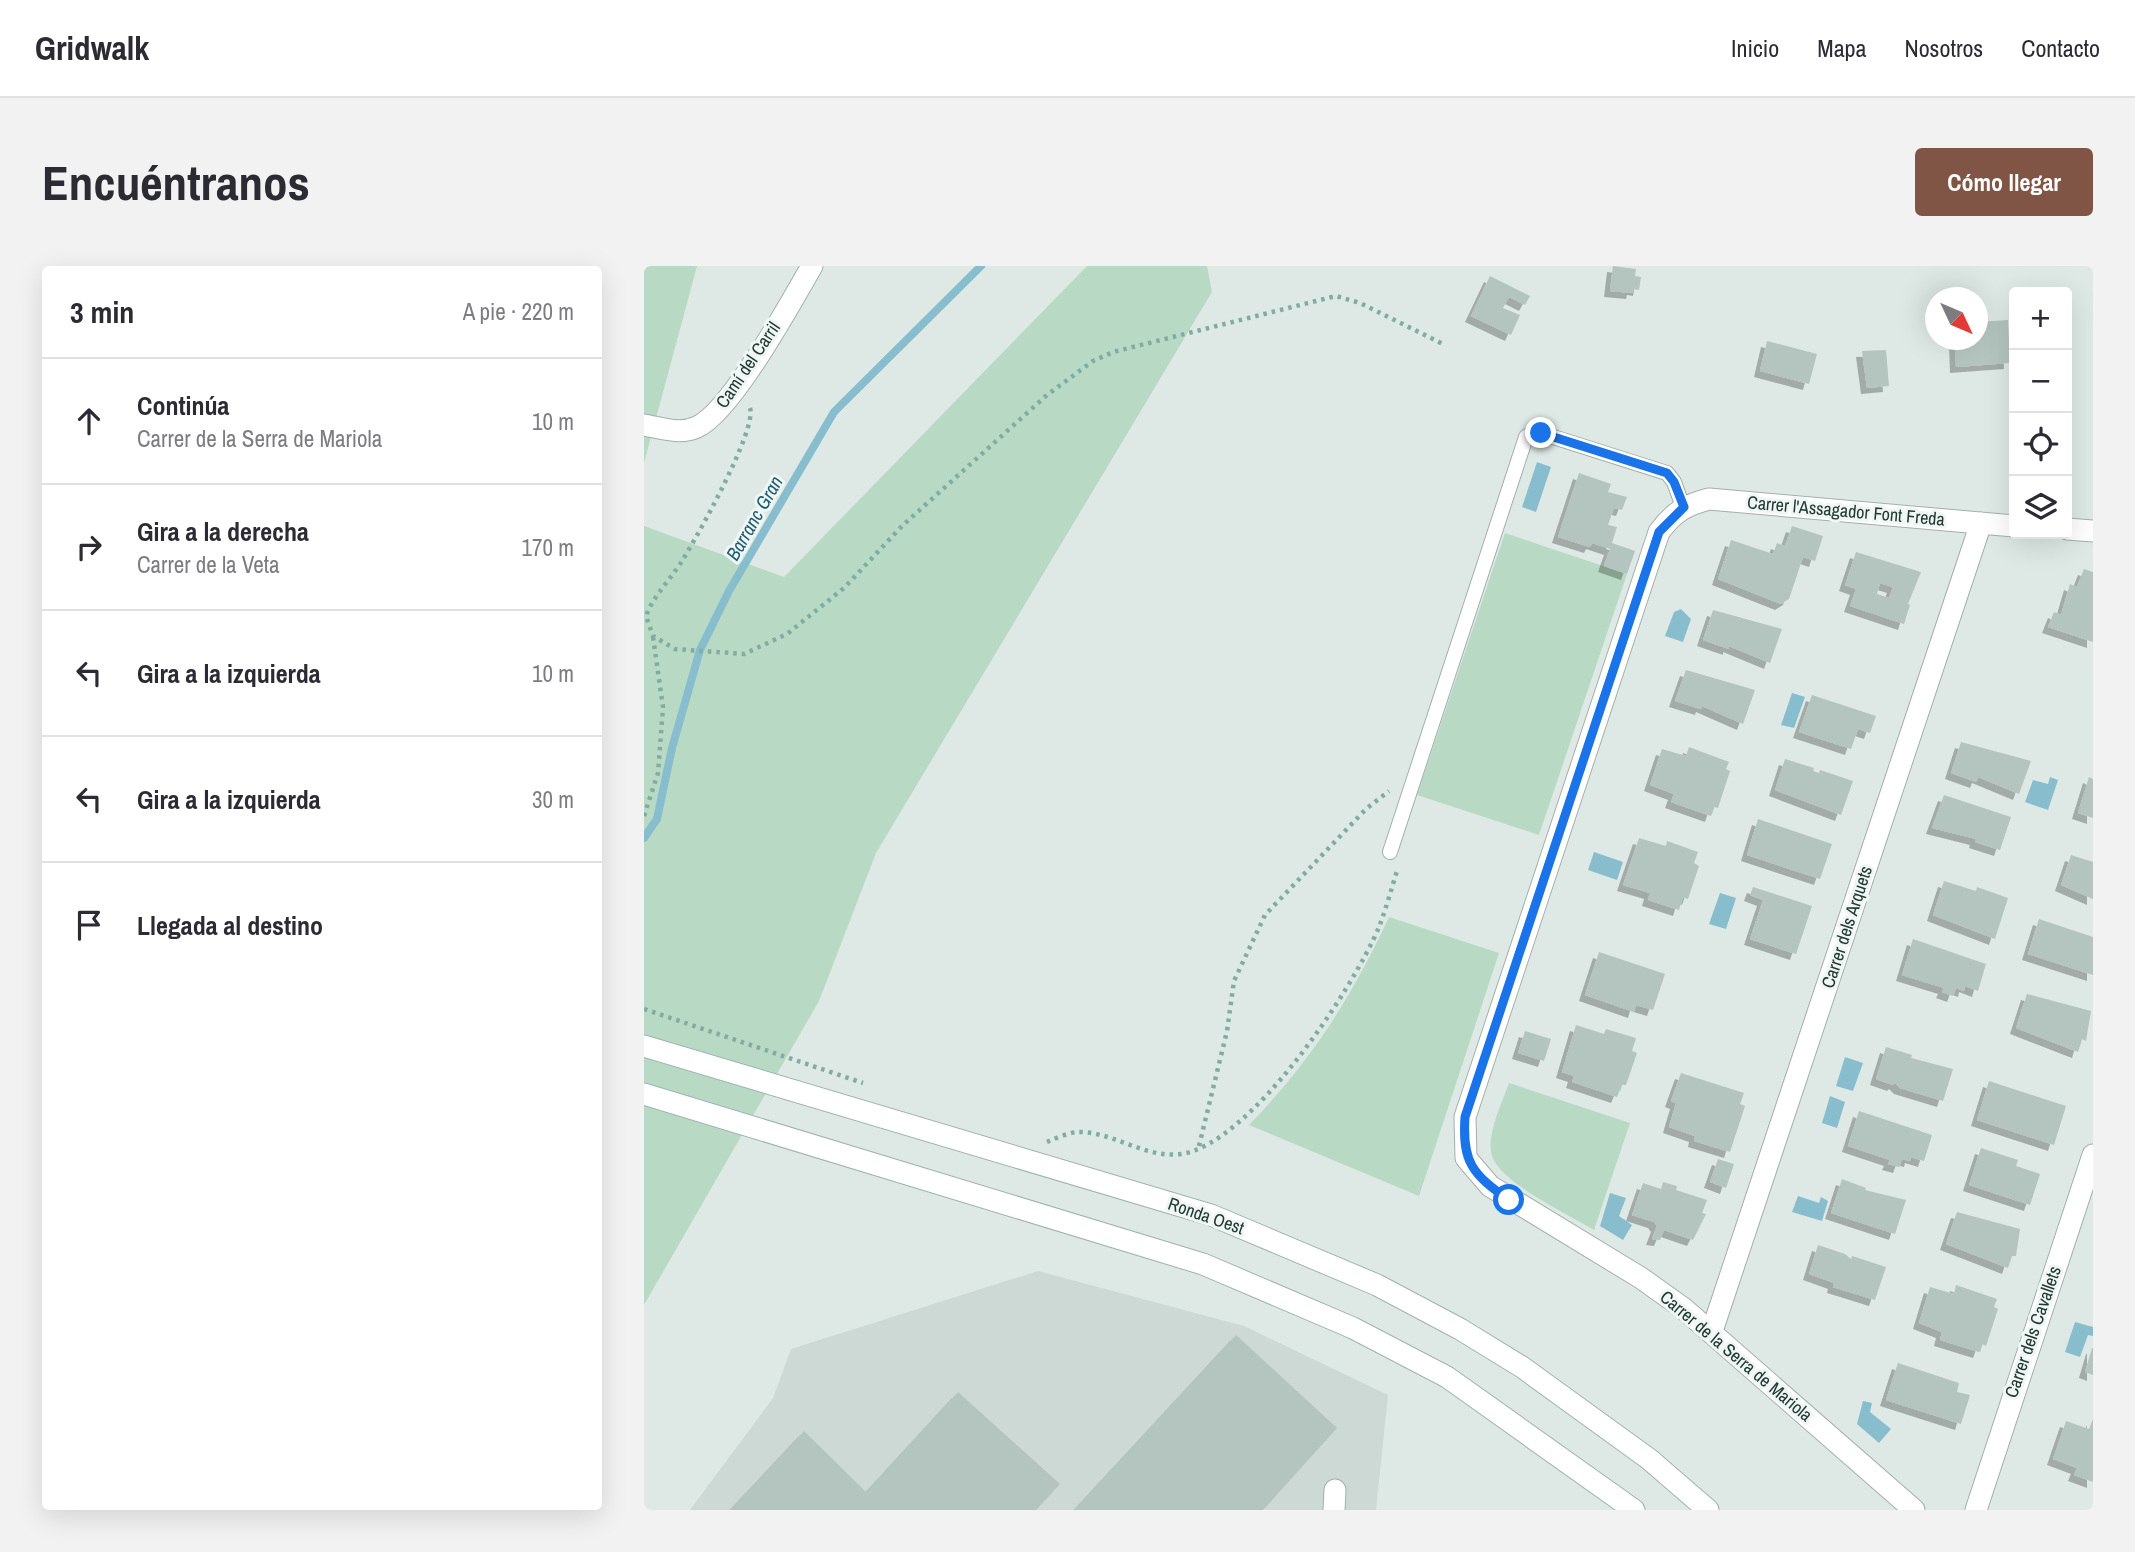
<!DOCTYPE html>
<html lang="es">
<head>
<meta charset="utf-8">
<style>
	body { margin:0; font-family:"Archivo Narrow",sans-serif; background:#f2f2f3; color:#2b2b33 }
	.controls { position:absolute; right:21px; top:21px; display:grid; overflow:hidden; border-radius:7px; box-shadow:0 7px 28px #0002 }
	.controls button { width:63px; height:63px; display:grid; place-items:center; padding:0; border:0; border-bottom:2px solid #e1e1e2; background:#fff; color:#2b2b33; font:35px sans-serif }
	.compass { position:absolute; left:1281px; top:21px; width:63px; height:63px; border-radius:50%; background:#fff; box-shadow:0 7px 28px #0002; rotate:134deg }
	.stop { position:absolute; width:21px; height:21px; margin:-16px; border:5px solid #1a73e8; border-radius:50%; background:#fff }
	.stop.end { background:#1a73e8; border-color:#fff; box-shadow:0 2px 7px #0008 }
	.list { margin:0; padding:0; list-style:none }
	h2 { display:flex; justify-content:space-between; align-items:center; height:91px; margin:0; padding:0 28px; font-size:30px }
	h2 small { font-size:23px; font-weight:400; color:#7c7c81 }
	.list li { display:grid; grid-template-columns:46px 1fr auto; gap:21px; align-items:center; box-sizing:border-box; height:126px; padding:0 28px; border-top:2px solid #e1e1e2 }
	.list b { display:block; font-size:26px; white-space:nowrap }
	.list p { margin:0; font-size:23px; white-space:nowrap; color:#7c7c81 }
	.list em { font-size:23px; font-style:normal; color:#7c7c81 }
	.icon { flex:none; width:38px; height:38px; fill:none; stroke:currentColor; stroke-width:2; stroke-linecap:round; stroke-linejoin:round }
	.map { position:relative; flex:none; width:1449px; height:1244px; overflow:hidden; border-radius:7px }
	header { display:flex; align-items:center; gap:42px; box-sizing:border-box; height:98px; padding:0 35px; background:#fff; border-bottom:2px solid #e1e1e2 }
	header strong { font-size:33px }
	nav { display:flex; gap:38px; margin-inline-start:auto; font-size:24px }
	.intro { display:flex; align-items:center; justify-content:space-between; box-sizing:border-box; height:168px; padding:0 42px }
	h1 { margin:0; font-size:49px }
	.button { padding:18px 32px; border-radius:7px; background:#815545; color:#fff; font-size:24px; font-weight:700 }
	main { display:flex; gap:42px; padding:0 42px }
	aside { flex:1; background:#fff; border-radius:7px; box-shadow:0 7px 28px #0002 }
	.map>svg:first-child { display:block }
</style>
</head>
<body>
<header>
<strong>Gridwalk</strong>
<nav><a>Inicio</a><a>Mapa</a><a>Nosotros</a><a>Contacto</a></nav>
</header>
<div class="intro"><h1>Encuéntranos</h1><a class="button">Cómo llegar</a></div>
<main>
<aside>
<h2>3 min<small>A pie · 220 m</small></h2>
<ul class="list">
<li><svg class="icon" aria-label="ahead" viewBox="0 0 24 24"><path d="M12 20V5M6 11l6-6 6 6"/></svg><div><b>Continúa</b><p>Carrer de la Serra de Mariola</p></div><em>10 m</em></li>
<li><svg class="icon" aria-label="right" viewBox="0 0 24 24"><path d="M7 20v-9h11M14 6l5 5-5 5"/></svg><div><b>Gira a la derecha</b><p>Carrer de la Veta</p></div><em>170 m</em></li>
<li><svg class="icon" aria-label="left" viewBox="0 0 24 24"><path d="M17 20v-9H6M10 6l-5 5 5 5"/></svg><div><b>Gira a la izquierda</b></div><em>10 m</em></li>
<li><svg class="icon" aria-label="left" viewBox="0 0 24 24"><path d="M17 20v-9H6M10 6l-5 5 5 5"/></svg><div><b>Gira a la izquierda</b></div><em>30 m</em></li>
<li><svg class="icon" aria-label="arrive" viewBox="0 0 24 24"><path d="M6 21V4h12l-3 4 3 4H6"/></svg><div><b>Llegada al destino</b></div></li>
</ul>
</aside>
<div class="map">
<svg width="1449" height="1244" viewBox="0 0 1449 1244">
	<defs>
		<filter id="shadow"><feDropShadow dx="-6" dy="6" stdDeviation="0" flood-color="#0004"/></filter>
	</defs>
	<rect width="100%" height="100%" fill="#dee9e5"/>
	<!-- built -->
	<path fill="#cdd9d4" d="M394,1005L600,1060L744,1129L732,1244H46L129,1132L147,1083Z"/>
	<!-- green -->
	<path fill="#b8dac4" d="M0,0H53L0,197Z
		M443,0H563L568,26L232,587L175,735L0,1039V260L140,311Z
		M861,267L983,308L895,569L773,529Z
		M745,651L855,687L775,930L605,859C668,794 707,732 745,651Z
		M865,817L986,857L950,964C926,949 851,915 847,886C844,865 858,837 865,817Z"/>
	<!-- water -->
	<path fill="#88bdcd" d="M893,196L907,201L892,246L878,241Z
		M1037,343L1047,353L1039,376L1021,370L1030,346Z
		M1148,427L1161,431L1150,462L1137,459Z
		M1406,511L1414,514L1404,544L1381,536L1389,514L1404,518Z
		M950,586L979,596L973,614L944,604Z
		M1076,627L1092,632L1082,663L1065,658Z
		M1201,791L1219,797L1209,825L1192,820Z
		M1186,830L1201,836L1193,862L1178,857Z
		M966,927L982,932L975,950L988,959L979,974L956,960Z
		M1154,930L1175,937L1177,931L1184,935L1178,955L1148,946Z
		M1431,1056L1449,1061V1070L1444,1069L1436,1091L1421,1086Z
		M1219,1135L1228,1137L1226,1146L1247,1163L1235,1177L1213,1158Z"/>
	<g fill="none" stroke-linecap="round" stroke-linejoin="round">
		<!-- stream -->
		<path stroke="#88bdcd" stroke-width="8" d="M0,572L13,553L28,482L56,384L85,325L190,146L337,0"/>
	</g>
	<!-- building -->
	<path fill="#b4c4be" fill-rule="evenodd" filter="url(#shadow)" d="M969,0L992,3L991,10L997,11L995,24L989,23L988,27L966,25Z
		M846,10L886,30L881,39L865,31L859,42L876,49L867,69L827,50Z
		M1364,54L1366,97L1312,101L1311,74H1334V56Z
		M1123,75L1173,88L1165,118L1116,105Z
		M1242,84L1245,120L1223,122L1218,85Z
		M935,207L967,218L964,226L983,231L978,244L970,242L964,259L973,261L968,277L991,285L983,308L960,300L966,283L948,277L946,281L914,271Z
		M1148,260L1179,270L1171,295L1159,291L1145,333L1137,338L1074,313L1087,274L1129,288L1133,277L1141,280Z
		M1212,286L1277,306L1264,338L1266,339L1260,358L1206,340L1212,323L1201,319ZM1236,317L1249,321L1245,332L1233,328Z
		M1440,303L1449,306V376L1404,361L1410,346L1417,349L1426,318L1433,321Z
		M1069,344L1138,363L1126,397L1085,380V383L1059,374Z
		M1042,404L1111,424L1099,458L1058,440L1057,443L1031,435Z
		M1168,429L1232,450L1226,467L1214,463L1207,483L1155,466Z
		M1317,476L1387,495L1375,528L1334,511L1332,516L1307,507Z
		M1045,481L1085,496L1082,503L1086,505L1074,542L1070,541L1067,550L1027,536L1030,528L1006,519L1018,483L1042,490Z
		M1141,493L1170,502L1169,505L1175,507L1176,504L1209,515L1197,549L1131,524Z
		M1445,511L1449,513V552L1434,547Z
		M1300,529L1367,551L1356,584L1331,576L1332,573L1288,562Z
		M1114,553L1188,578L1176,613L1103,589Z
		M995,572L1022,580L1023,575L1054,586L1050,597L1055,600L1044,633L1039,631L1035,644L1004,634L1006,627L979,619Z
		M1427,589L1449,596V633L1417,619Z
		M1300,615L1332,625L1333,621L1364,632L1351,673L1289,649Z
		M1109,621L1168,640L1152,688L1106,673L1119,634L1106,629Z
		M1395,653L1449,671V709L1384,688Z
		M1269,673L1342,698L1334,725L1321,720L1320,725L1312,722L1309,730L1298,726L1300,722L1258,709Z
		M955,686L1021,708L1009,744L992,739L990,746L941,729Z
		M1383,728L1447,745L1442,775L1438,773L1434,786L1372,762Z
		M932,759L960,768L962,763L992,772L988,785L993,787L982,819H978L973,831L928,816L930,810L918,806Z
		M881,765L907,773L900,795L874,787Z
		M1242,781L1268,789L1267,792L1309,803L1299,835L1256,822L1251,817L1249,819L1232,813Z
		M1037,807L1100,827L1096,838L1101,840L1086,886L1050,875L1051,870L1025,861L1032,837L1027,835Z
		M1345,815L1422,840L1410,879L1333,854Z
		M1215,845L1288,869L1280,895L1267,891L1266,895L1258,893L1255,901L1244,898L1246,894L1204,880Z
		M1337,882L1374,894L1372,900L1396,908L1386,939L1325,919Z
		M1074,893L1090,898L1082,922L1066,916Z
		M1198,913L1222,922L1221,924L1262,934L1251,968L1187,947Z
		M1019,916L1033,920L1032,924L1063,934L1058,947L1062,948L1049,974L1020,964L1016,974L1008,973L1013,960L1010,956L988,949L999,917L1017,923Z
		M1313,946L1376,963L1372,990H1368L1364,1002L1302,978Z
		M1174,979L1201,988L1207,993L1208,990L1242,1001L1231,1034L1189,1021L1190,1017L1165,1008Z
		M1312,1019L1353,1033L1350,1041L1354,1043L1342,1080L1338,1078L1335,1086L1296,1074L1298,1066L1275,1057L1286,1021L1310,1028Z
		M592,1069L693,1162L619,1244H430Z
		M1448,1082H1449V1109L1441,1106Z
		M1254,1097L1315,1117L1313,1126L1326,1129L1317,1158L1242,1134Z
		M314,1126L416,1218L392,1244H86L160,1165L222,1226Z
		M1449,1153V1216L1430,1209L1433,1202L1409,1193L1422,1155L1445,1163Z"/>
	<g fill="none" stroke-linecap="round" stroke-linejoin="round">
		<defs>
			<path id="service" d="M746,586L882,171L889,166L897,167L1023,207L1030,216L1039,241"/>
			<path id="minor" d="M1423,263L1449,265
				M1068,1065L1337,257
				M690,1244L691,1224
				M1270,1244L1039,1042L997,1012L846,920L822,892L821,851L1015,266C1029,247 1041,239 1065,233L1370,260
				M1332,1244L1449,889"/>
			<path id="tertiary" d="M0,159C17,162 36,169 53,161C87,146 147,36 168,0"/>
			<path id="secondary" d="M0,780L567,949L733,1019L816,1063L878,1101L1005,1193L1064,1244
				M0,828L559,998L709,1062L803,1111L990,1244"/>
		</defs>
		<!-- service casing -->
		<use href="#service" stroke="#a2b0ac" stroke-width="16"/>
		<!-- minor casing -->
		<use href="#minor" stroke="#a2b0ac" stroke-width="23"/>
		<!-- tertiary casing -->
		<use href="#tertiary" stroke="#a2b0ac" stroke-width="23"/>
		<!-- secondary casing -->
		<use href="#secondary" stroke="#9eb4ae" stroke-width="23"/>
		<!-- path -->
		<path stroke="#80aca1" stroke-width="4.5" stroke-dasharray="3.5 5" stroke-linecap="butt" d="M106,142C113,164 53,271 38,295C26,314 10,329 2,350L9,370L31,383L100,388L143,368L200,322L258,260L403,129L449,95L469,86L692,30L716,37L799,78
			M0,550L14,507L19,441L9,371
			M0,743L219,817
			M403,876C412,872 424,867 433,866C469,865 501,893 537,888C607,878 709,723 735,661C742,643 747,624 753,605
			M555,880L583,765L590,715L621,649L722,543L745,525"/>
		<!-- service -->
		<use href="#service" stroke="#fff" stroke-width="14"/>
		<!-- minor -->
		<use href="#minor" stroke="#fff" stroke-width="21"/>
		<!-- tertiary -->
		<use href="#tertiary" stroke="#fff" stroke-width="21"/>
		<!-- secondary -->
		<use href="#secondary" stroke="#fff" stroke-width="21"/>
	</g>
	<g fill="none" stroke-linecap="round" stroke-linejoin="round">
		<!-- route -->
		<path stroke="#1a73e8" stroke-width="9" d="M865,934C828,908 818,896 821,851L1015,266L1040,241L1030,216L1023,207L897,167"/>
	</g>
	<g text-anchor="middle" stroke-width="6" stroke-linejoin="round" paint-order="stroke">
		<!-- street labels -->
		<g font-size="18" fill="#213833" stroke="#eff6f3">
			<text transform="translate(104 99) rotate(-56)" y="6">Camí del Carril</text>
			<text transform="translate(1202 245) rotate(5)" y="6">Carrer l'Assagador Font Freda</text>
			<text transform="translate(1203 661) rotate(-72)" y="6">Carrer dels Arquets</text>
			<text transform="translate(562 950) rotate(19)" y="6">Ronda Oest</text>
			<text transform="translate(1389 1066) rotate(-71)" y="6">Carrer dels Cavallets</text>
			<text transform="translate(1092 1090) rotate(40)" y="6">Carrer de la Serra de Mariola</text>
		</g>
		<!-- water labels -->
		<g font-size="19" font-style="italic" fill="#1e5d71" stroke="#eff6f3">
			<text transform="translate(110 252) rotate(-60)" y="7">Barranc Gran</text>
		</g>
	</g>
</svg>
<div class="controls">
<button>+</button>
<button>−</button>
<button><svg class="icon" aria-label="locate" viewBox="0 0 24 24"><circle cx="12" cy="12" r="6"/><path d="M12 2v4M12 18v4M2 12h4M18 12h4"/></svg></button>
<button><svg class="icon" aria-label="layers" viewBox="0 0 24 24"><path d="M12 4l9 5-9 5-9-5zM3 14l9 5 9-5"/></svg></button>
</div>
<svg class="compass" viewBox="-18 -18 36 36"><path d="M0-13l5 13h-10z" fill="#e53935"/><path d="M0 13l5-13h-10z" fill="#7c7c81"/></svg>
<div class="stop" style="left:865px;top:934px"></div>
<div class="stop end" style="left:897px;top:167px"></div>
</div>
</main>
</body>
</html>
